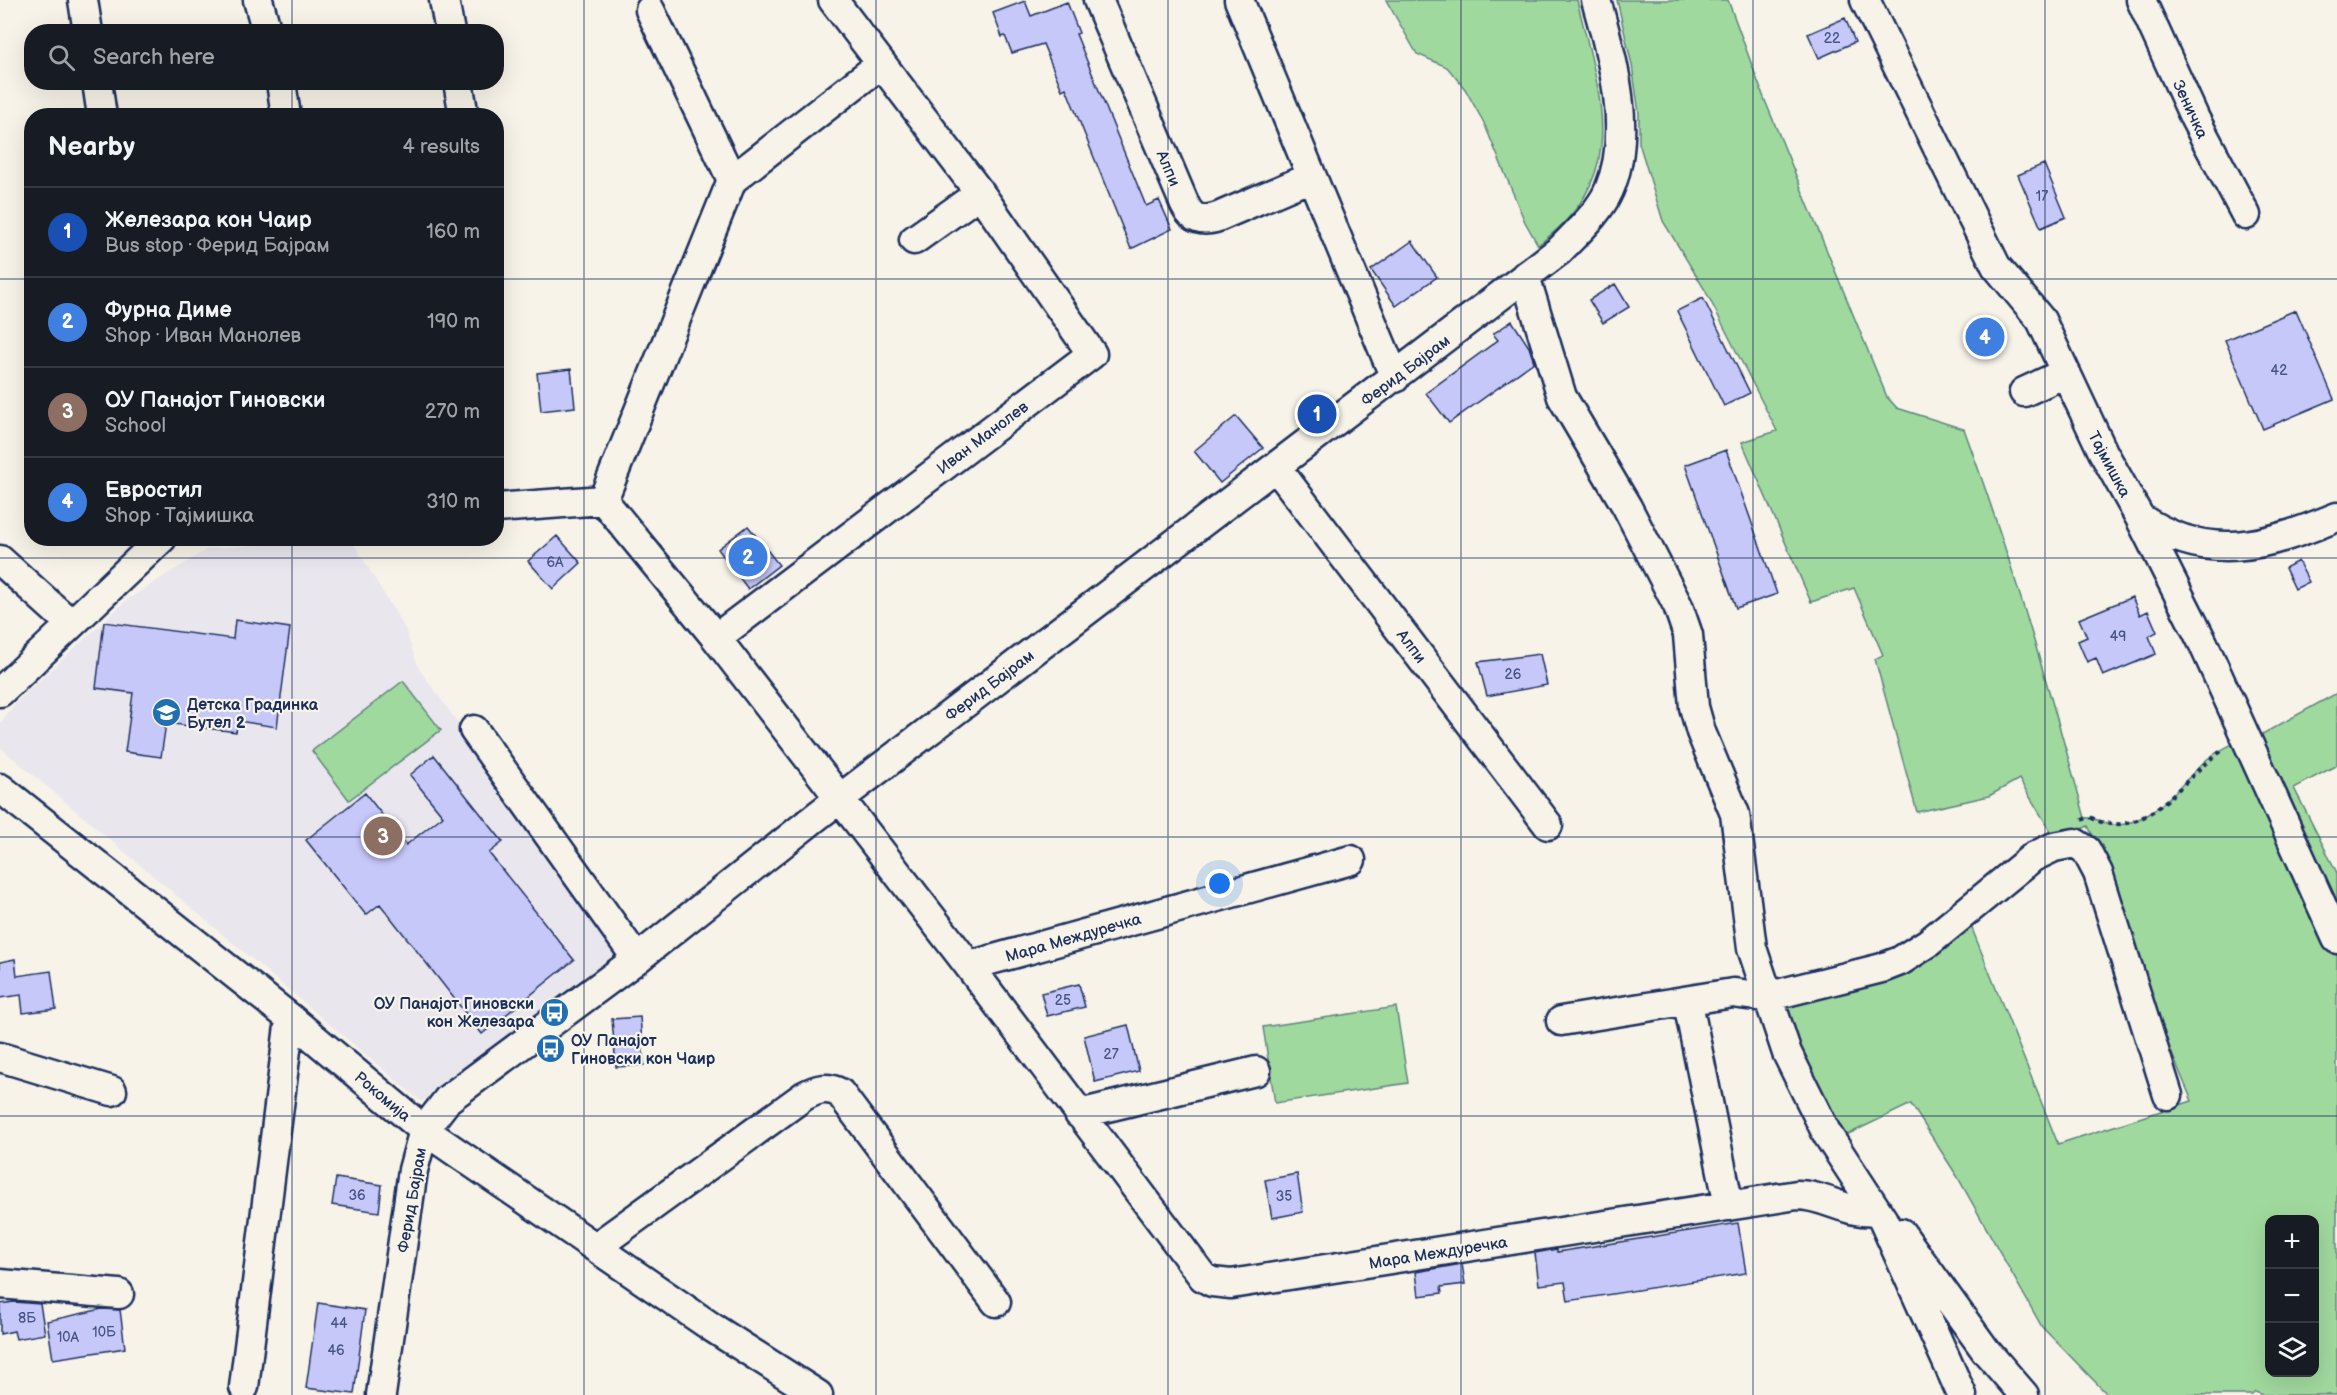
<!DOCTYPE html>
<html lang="en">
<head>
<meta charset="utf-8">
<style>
	body { margin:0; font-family:"Balsamiq Sans",sans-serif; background:#20242c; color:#f1f3f6 }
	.controls { position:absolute; right:18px; bottom:18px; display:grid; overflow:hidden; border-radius:12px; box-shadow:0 6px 24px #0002 }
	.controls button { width:54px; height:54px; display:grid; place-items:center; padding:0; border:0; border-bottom:2px solid #363941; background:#171b24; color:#f1f3f6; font:30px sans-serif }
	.you { position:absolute; left:1220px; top:884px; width:21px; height:21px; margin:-15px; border:4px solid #fff; border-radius:50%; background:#1a73e8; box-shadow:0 0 0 9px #1a73e833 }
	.badge { display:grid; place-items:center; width:39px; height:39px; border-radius:50%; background:#1a73e8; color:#fff; font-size:20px; font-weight:700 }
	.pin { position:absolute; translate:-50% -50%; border:3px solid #fff; box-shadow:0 2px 6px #0006 }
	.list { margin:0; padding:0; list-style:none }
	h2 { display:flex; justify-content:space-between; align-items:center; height:78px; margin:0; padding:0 24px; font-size:26px }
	h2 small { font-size:20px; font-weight:400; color:#9ea1a6 }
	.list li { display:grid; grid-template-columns:39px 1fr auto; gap:18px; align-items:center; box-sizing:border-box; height:90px; padding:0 24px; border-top:2px solid #363941 }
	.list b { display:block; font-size:22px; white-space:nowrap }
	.list p { margin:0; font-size:20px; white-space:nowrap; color:#9ea1a6 }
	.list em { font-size:20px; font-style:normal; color:#9ea1a6 }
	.icon { flex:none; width:33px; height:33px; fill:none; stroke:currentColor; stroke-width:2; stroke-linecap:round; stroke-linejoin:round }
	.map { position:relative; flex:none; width:2337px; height:1395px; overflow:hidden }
	.search { position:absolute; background:#171b24; box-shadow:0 6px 24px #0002; left:24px; top:24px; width:480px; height:66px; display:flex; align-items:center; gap:15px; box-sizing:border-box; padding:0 21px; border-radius:24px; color:#9ea1a6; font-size:22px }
	.panel { position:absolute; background:#171b24; box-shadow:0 6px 24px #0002; left:24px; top:108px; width:480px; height:438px; border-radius:24px }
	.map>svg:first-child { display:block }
</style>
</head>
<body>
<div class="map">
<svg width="2337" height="1395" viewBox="0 0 2337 1395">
	<rect width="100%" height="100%" fill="#f7f3e8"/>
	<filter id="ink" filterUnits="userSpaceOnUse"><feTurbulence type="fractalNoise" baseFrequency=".0167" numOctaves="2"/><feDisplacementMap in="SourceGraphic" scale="12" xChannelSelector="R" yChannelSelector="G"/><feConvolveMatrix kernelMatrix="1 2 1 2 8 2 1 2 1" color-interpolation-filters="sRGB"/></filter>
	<g filter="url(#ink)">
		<!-- built -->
		<path fill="#e9e6ed" d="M325,539H351L405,629L419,669L624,953L422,1102L0,747V724L16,702L128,599L208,549Z"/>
		<!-- green -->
		<path fill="#a0d99e" stroke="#5e847e" stroke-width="1.5" fill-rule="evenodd" d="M1386,0H1577C1600,96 1633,176 1538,245L1525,222L1484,123L1465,89L1447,67L1417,54Z
			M1617,0H1728L1764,98L1887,397L1897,408L1964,429C2011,557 2049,687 2085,818C2096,816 2107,828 2125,824C2160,815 2181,784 2205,761C2216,751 2233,744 2246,737L2248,742L2337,693V765L2294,788L2337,873V1395H2264L2255,1392L2252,1395H2108L2042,1327L1957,1176L1911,1104L1832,1142L1766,997L1849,977L1965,911L2058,1144L2192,1101L2159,1023L2099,848L2088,826L2056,840L2019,779L1989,796L1917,812L1875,659L1883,655L1854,588L1811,602L1742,442L1777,431L1705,290L1663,221L1639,143V113L1632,65ZM2270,1220H2314V1372H2270Z
			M403,681L441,730L349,800L312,751Z
			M1396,1007L1408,1083L1275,1103L1263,1027Z"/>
		<!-- building -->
		<path fill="#c7c8fa" stroke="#1b2f5e" stroke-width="1.5" d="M1025,1L1031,16L1067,2L1079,33L1076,34L1146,206L1159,200L1172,229L1131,249L1066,88L1062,90L1043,44L1012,53L1005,36L1002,37L993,13Z
			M1845,18L1855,42L1819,58L1808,34Z
			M2044,164L2066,217L2041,228L2018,175Z
			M1412,241L1437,277L1396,306L1371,270Z
			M1615,284L1629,307L1603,323L1589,300Z
			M1703,298L1750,393L1724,406L1677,311Z
			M2296,310L2334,399L2263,429L2225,340Z
			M1512,321L1529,347L1534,362L1449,423L1426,393L1498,340L1493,334Z
			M571,369L575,407L541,411L537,373Z
			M1236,416L1263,448L1220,483L1194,451Z
			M1726,450L1777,594L1736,608L1685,465Z
			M748,526L779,565L748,589L718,549Z
			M557,536L581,563L553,589L528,561Z
			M2298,561L2309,582L2295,589L2285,568Z
			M2132,597L2140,615L2148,611L2157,632L2149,636L2156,654L2103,676L2096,658L2087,662L2078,641L2087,637L2079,619Z
			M235,620L290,628L277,727L238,721L236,732L166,723L161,757L125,752L133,693L96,688L104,622L233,639Z
			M1540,654L1547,685L1487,696L1478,662Z
			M434,755L503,842L489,853L574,960L482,1034L380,904L366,915L306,840L365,793L406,845L443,816L410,775Z
			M15,959L17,976L51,971L56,1009L23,1013L21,995L0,998V962Z
			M1079,984L1085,1007L1047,1016L1041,993Z
			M640,1017L644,1065L616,1067L612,1019Z
			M1128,1025L1139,1071L1095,1082L1084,1036Z
			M1297,1174L1303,1212L1272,1218L1265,1180Z
			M336,1178L382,1185L379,1212L332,1205Z
			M1738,1223L1746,1273L1568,1301L1565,1282L1539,1285L1535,1253L1557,1249V1252Z
			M1462,1264L1465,1284L1441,1287L1442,1293L1419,1296L1416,1272Z
			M14,1302L40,1304L45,1334L16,1339L14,1331L0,1334V1304Z
			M318,1303L365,1310L354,1394L306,1388Z
			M102,1309L120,1310L125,1348L53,1359L47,1321Z"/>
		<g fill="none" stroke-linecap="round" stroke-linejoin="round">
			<defs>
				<path id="minor" d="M83,0L88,32
					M258,0L267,32
					M444,0L450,32
					M1098,0L1185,205C1192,220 1203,222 1218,217L1311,177
					M1239,0L1395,378
					M1865,0L1996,266L2041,320L2103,452L2140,518L2203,643L2337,939
					M2141,0L2195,119L2246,215
					M97,82L102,116
					M281,82L286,116
					M458,82L464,116
					M732,180L881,64
					M914,240L980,193
					M1525,276L1562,397L1627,507L1678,606L1688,635L1694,707L1701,732L1735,814L1752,948L1787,1053L1827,1134L1883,1220L1962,1395
					M2024,392L2065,373
					M1276,467L1548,825
					M603,500L716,638L969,966L1203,1277L1212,1282L1231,1284L1797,1195C1825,1195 1849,1215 1876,1211
					M603,500L732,180L650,10
					M496,508L603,500
					M2140,518C2209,564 2266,546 2337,517
					M0,560L71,624
					M716,638L1092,354L980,193L833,0
					M0,692L162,538
					M474,730L637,959
					M0,788L290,1018L424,1130L713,1328L818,1395
					M969,966L1351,860
					M1688,1003L1729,1206
					M1561,1021L1733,993L1766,997L1882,968L1900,961L1928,943L2033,857L2054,847L2075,843L2086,850L2098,873L2168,1095
					M0,1057L112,1091
					M1079,1114L1256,1071
					M1901,1233L1986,1351L2024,1395
					M596,1247L804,1096C817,1089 827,1086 840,1093L996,1302
					M0,1284L119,1294
					M244,1387L290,1018
					M381,1395L413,1170L424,1130L448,1099L637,959L817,816L1560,250C1577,232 1599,213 1609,190C1634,132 1612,57 1596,0"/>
			</defs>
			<!-- minor casing -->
			<use href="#minor" stroke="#1b2f5e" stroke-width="33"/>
			<!-- path -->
			<path stroke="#1b2f5e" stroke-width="4" stroke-dasharray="4.5 4.5" stroke-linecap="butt" d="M2082,820L2090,817C2146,848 2184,772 2225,749"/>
			<!-- minor -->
			<use href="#minor" stroke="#f7f3e8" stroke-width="28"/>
		</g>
	</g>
	<!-- grid -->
	<path fill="none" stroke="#1b2f5e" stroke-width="1.5" stroke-opacity="0.55" d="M292,0V32M584,0V1395M876,0V1395M1168,0V1395M1461,0V1395M1753,0V1395M2045,0V1395M292,82V116M0,279H32M496,279H2337M292,538V1395M0,558H2337M0,837H2337M0,1116H2337"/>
	<!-- icons -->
	<defs>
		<symbol id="school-disc" viewBox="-11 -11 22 22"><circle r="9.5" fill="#1f6fb2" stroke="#f7f3e8"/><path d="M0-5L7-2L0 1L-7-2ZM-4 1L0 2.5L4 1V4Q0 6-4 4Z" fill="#fff"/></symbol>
		<symbol id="bus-disc" viewBox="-11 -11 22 22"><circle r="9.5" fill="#1f6fb2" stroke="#f7f3e8"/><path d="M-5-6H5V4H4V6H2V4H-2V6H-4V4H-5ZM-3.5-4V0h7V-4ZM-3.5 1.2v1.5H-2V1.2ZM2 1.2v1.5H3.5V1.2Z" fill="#fff"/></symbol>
	</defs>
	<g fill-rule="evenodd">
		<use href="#school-disc" x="150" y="696" width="33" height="33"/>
		<use href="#bus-disc" x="538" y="996" width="33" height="33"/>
		<use href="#bus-disc" x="534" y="1032" width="33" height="33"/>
	</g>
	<g text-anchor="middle" stroke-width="4.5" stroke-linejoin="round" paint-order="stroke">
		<!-- number labels -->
		<g font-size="14" fill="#465585">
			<text x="1832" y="43">22</text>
			<text x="2042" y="201">17</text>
			<text x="2279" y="375">42</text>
			<text x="555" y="567">6А</text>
			<text x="2118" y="641">49</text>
			<text x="1513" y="679">26</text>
			<text x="1063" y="1005">25</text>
			<text x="1111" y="1059">27</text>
			<text x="357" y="1200">36</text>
			<text x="1284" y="1201">35</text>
			<text x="27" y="1323">8Б</text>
			<text x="339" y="1328">44</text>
			<text x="104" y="1337">10Б</text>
			<text x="68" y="1342">10А</text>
			<text x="336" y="1355">46</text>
		</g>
		<!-- street labels -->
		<g font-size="16" fill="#1b2f5e" stroke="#f7f3e8">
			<text transform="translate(2191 109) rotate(65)" y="6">Зеничка</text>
			<text transform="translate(1169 168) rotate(67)" y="6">Алпи</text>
			<text transform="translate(1405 370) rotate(-37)" y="6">Ферид Бајрам</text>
			<text transform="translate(982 437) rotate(-37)" y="6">Иван Манолев</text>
			<text transform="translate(2110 464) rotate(62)" y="6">Тајмишка</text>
			<text transform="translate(1412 646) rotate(53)" y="6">Алпи</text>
			<text transform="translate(989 685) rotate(-37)" y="6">Ферид Бајрам</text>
			<text transform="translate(1073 937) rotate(-16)" y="6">Мара Междуречка</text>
			<text transform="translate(383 1096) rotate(40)" y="6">Рокомија</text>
			<text transform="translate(411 1200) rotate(-80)" y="6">Ферид Бајрам</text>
			<text transform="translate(1438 1252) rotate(-9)" y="6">Мара Междуречка</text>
		</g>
		<!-- poi labels -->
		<g font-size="16" font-weight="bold" fill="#1b2f5e" stroke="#f7f3e8" text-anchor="start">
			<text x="187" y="710">Детска Градинка<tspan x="187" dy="18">Бутел 2</tspan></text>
			<text x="534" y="1009" text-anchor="end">ОУ Панајот Гиновски<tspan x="534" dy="18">кон Железара</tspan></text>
			<text x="571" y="1046">ОУ Панајот<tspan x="571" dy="18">Гиновски кон Чаир</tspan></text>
		</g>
	</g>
</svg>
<div class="controls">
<button>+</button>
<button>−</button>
<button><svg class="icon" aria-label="layers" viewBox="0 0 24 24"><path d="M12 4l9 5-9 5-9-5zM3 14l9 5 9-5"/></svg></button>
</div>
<div class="you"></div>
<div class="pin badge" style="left:1317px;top:414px;background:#1a4fb4">1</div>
<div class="pin badge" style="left:748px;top:557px;background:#3f7fe0">2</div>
<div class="pin badge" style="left:383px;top:836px;background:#8d6e63">3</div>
<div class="pin badge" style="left:1985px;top:337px;background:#3f7fe0">4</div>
<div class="search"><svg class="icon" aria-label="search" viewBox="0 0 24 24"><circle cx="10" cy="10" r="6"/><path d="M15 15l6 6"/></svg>Search here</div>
<section class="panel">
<h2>Nearby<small>4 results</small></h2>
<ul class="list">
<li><span class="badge" style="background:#1a4fb4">1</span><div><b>Железара кон Чаир</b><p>Bus stop · Ферид Бајрам</p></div><em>160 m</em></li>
<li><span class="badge" style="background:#3f7fe0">2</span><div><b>Фурна Диме</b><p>Shop · Иван Манолев</p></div><em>190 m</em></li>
<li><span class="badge" style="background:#8d6e63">3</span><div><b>ОУ Панајот Гиновски</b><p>School</p></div><em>270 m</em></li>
<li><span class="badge" style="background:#3f7fe0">4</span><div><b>Евростил</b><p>Shop · Тајмишка</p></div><em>310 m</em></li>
</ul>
</section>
</div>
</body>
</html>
